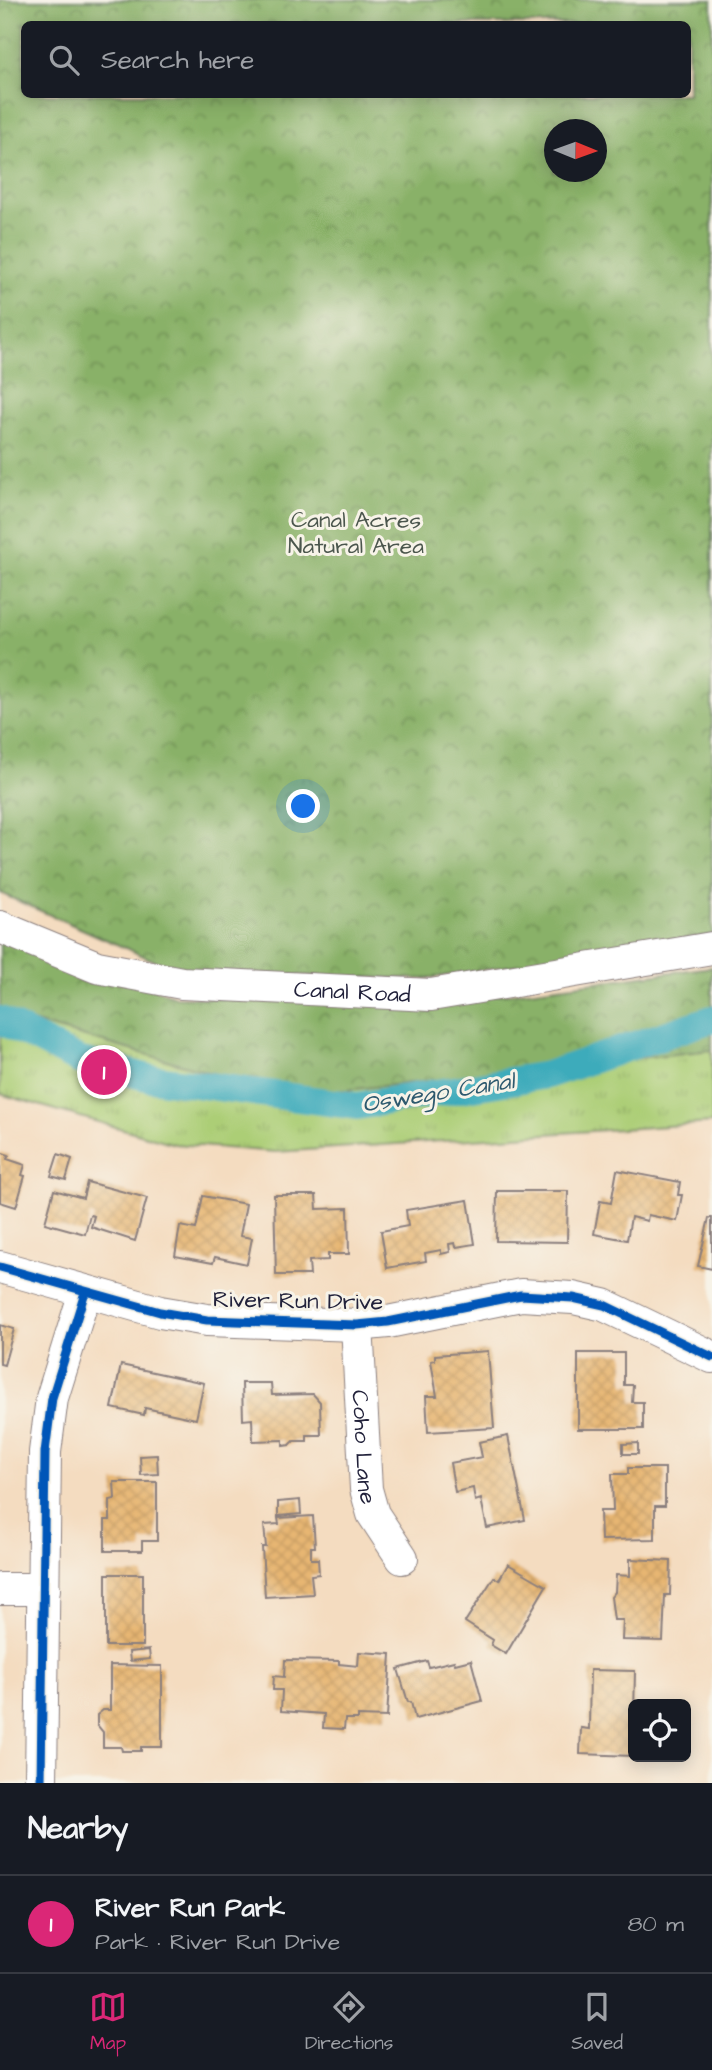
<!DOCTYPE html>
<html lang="en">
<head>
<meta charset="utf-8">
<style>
	body { margin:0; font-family:"Architects Daughter",sans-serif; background:#20242c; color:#f1f3f6 }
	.controls { position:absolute; right:21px; bottom:21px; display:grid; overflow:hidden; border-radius:10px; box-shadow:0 4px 18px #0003 }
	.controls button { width:63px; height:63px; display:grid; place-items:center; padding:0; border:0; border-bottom:2px solid #363941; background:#171b24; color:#f1f3f6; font:35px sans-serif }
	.compass { position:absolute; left:544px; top:119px; width:63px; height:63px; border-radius:50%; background:#171b24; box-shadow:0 4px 18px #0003; rotate:91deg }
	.you { position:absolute; left:304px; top:807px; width:24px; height:24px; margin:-18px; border:5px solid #fff; border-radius:50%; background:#1a73e8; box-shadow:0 0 0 10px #1a73e833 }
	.badge { display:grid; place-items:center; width:46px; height:46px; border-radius:50%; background:#db2777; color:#fff; font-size:23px; font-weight:700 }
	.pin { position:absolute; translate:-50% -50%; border:4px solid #fff; box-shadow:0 2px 7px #0006 }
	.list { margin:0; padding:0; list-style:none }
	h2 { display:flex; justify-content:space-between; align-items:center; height:91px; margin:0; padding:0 28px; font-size:30px }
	h2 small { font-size:23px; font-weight:400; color:#9ea1a6 }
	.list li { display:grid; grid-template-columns:46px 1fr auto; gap:21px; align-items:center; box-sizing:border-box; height:98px; padding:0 28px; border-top:2px solid #363941 }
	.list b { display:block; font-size:26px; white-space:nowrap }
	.list p { margin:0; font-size:23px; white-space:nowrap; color:#9ea1a6 }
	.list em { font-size:23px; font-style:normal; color:#9ea1a6 }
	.icon { flex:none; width:38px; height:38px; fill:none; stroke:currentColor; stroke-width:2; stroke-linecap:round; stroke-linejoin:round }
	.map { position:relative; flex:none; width:712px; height:1783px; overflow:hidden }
	.search { position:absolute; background:#171b24; box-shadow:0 4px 18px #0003; left:21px; right:21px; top:21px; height:77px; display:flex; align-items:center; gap:18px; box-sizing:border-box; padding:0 24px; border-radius:10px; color:#9ea1a6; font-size:26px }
	.sheet { height:189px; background:#171b24 }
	nav { display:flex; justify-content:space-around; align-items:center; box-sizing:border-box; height:98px; border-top:2px solid #363941; background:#171b24; font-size:19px; color:#9ea1a6 }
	nav a { display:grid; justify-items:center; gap:4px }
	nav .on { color:#db2777 }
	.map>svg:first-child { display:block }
</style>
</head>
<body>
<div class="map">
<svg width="712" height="1783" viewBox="0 0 712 1783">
	<defs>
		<pattern id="forest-crowns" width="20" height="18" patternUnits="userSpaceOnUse" patternTransform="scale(1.75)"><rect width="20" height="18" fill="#89b167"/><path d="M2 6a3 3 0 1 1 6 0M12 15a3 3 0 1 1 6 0" fill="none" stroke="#709056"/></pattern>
		<pattern id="park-tufts" width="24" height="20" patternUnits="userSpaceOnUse" patternTransform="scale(1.75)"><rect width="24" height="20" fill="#acce76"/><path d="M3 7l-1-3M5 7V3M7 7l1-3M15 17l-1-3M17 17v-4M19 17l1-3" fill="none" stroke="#94b167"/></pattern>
		<pattern id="building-cross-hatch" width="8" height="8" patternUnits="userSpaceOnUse" patternTransform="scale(1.75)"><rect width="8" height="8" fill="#e7b672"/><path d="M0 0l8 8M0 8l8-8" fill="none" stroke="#c69c64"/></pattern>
	</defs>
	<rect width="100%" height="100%" fill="#f7f3e8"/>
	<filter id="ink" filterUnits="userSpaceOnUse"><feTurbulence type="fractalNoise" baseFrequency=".0143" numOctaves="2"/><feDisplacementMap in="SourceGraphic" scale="14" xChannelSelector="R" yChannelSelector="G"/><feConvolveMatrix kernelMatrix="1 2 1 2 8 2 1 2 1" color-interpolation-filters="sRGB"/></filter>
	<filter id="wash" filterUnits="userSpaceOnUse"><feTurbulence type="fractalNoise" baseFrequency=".00686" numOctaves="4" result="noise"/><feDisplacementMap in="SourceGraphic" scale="28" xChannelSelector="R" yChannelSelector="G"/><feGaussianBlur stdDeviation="1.57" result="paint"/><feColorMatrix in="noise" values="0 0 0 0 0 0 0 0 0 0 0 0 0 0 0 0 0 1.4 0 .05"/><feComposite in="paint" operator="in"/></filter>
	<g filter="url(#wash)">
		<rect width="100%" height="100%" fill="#f4dcc0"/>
		<!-- forest -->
		<path fill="url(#forest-crowns)" stroke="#566a51" stroke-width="2" fill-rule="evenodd" d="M0,0H712V935L424,979L180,972L0,893ZM24,24H688V94H24ZM554,130H596V172H554Z
			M0,927L175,997L427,1004L712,967V1050L293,1096L0,1013Z"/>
		<!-- park -->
		<path fill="url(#park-tufts)" stroke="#677858" stroke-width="2" d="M0,1013L293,1096L712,1050V1123L276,1152L175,1144L0,1094Z"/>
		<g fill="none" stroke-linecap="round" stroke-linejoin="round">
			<!-- canal -->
			<path stroke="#3dabbb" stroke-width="28" d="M0,1020L78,1060L150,1078L357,1106L547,1075L712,1019"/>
		</g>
		<g id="blocks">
			<!-- building -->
			<path fill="url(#building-cross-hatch)" d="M0,1152L9,1155L7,1159L25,1165L22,1175L25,1176L16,1207L0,1202Z
				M58,1154L72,1159L66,1180L51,1176Z
				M617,1170L680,1182L678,1195H682L677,1221L648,1215L647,1221L631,1217L627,1240L594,1234L600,1201L611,1203Z
				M87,1182L147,1198L135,1241L91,1227L94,1216L90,1215L85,1234L45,1223L54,1190L83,1198Z
				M497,1191H568L567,1242L496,1241Z
				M274,1195H316L317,1209L348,1208L349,1254H328V1260L309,1261L310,1275H276Z
				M203,1196L246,1204L240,1236L252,1238L247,1264L215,1257L213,1263L175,1256L180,1226L196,1229Z
				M468,1200L475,1244L456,1247L455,1243L449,1244L450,1252L441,1254V1250L425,1253L426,1261L387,1268L381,1231L408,1226L406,1210Z
				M709,1218H712V1269L698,1266Z
				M0,1325L14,1329L4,1365L0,1364Z
				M488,1351L494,1428L428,1432L426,1396H437L431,1361L435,1360V1355Z
				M578,1353H624V1385H633L632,1402H643V1429H578Z
				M121,1365L204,1383L196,1419L145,1408L144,1415L112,1408Z
				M242,1383H271L272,1395L313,1394L320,1402L321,1435H307V1441H294L290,1445L283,1446V1440L253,1441L252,1419L243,1420Z
				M508,1436L525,1520L487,1528L481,1499L475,1501L473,1488L455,1492L450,1463L482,1457L479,1442Z
				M638,1443V1454H623V1444Z
				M157,1455L158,1474L141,1475L140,1456Z
				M628,1468H665V1506H655V1539L601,1540L600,1511H613L612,1474H628Z
				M114,1482H157V1541H142V1551H105V1520H110V1500L115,1499Z
				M300,1500L301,1514L278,1516V1502Z
				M313,1516L315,1547H311V1559H318L319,1574L311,1575L313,1594L265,1597L262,1547H266L264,1525L279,1524L278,1518Z
				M630,1559L671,1561L670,1595H665L663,1641L622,1640L623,1620H614L611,1597L615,1592L616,1575L630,1576Z
				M508,1564L546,1586L506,1654L491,1645L493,1640L465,1622L494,1577L499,1580Z
				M106,1574H143V1646H106Z
				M149,1650L150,1659L130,1661L129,1652Z
				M359,1652L391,1654L387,1717L358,1716V1719H345L344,1729L323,1728L324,1714L281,1711L282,1690H273L274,1676L284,1677L285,1660L339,1661V1664L358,1666Z
				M471,1660L482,1701L415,1719L411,1702H408L398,1669L427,1661L429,1667L454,1661L455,1664Z
				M110,1665L162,1666V1747H141V1751H122L121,1747H103V1732L97,1725V1715L103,1710H110Z
				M590,1670L635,1671L633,1756L580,1754L581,1728L589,1729Z"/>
		</g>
	</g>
	<g filter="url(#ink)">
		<use href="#blocks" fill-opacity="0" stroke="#8b7f7e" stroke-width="2"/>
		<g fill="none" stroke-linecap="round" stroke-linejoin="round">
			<defs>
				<g id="minor">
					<path id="s1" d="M0,927L97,967L182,983L431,995L712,948"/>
					<path d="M0,1267L160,1312L207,1320L357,1325L388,1322L521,1295L573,1298L604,1305L712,1357"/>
					<path id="s2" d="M357,1325L366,1489L373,1514L402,1558"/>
					<path d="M0,1589H44"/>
					<path d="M41,1783L45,1452L52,1398L85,1292"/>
				</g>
			</defs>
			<!-- minor casing -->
			<use href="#minor" stroke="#8b7f7e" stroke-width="34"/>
			<!-- minor -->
			<use href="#minor" stroke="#fff" stroke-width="32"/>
			<defs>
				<path id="cycleway" d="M0,1267L160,1312L207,1320L357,1325L388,1322L521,1295L573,1298L604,1305L712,1357
					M41,1783L45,1452L52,1398L85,1292"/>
			</defs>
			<!-- cycleway casing -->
			<use href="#cycleway" stroke="#f7f3e8" stroke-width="13"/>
			<!-- cycleway -->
			<use href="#cycleway" stroke="#0057b8" stroke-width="9"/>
		</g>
	</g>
	<g text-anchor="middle" stroke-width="6" stroke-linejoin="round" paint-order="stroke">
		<!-- park labels -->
		<g font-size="23" fill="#4b564d" stroke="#f7f3e8">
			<text x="356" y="527">Canal Acres<tspan x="356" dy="26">Natural Area</tspan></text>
		</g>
		<!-- street labels -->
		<g font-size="23" fill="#22223b" stroke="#f7f3e8">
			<text dy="8" stroke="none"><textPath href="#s1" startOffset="362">Canal Road</textPath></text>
			<text transform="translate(298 1300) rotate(1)" y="8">River Run Drive</text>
			<text dy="8" stroke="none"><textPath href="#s2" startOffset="122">Coho Lane</textPath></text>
		</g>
		<!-- water labels -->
		<g font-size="24" font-style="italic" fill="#2d596e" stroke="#f7f3e8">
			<text transform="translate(438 1092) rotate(-9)" y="8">Oswego Canal</text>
		</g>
	</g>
</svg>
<div class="controls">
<button><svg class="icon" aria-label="locate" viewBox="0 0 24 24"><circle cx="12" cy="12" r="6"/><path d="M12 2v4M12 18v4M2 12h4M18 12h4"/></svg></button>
</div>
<svg class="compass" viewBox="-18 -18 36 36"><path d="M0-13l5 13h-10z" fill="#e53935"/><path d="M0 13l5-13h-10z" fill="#9ea1a6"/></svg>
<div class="you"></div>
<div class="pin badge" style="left:104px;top:1072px">1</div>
<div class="search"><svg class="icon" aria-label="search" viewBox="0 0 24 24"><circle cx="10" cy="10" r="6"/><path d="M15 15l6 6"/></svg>Search here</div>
</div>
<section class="sheet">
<h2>Nearby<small></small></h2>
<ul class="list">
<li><span class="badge">1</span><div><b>River Run Park</b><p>Park · River Run Drive</p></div><em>80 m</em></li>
</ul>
</section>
<nav>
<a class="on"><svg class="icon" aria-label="map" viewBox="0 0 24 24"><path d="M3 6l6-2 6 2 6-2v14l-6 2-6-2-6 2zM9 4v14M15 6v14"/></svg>Map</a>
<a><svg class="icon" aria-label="directions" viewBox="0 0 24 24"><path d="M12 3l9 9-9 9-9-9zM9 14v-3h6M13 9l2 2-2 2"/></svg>Directions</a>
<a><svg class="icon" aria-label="saved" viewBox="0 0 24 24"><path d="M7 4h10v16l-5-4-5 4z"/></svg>Saved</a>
</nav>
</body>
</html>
